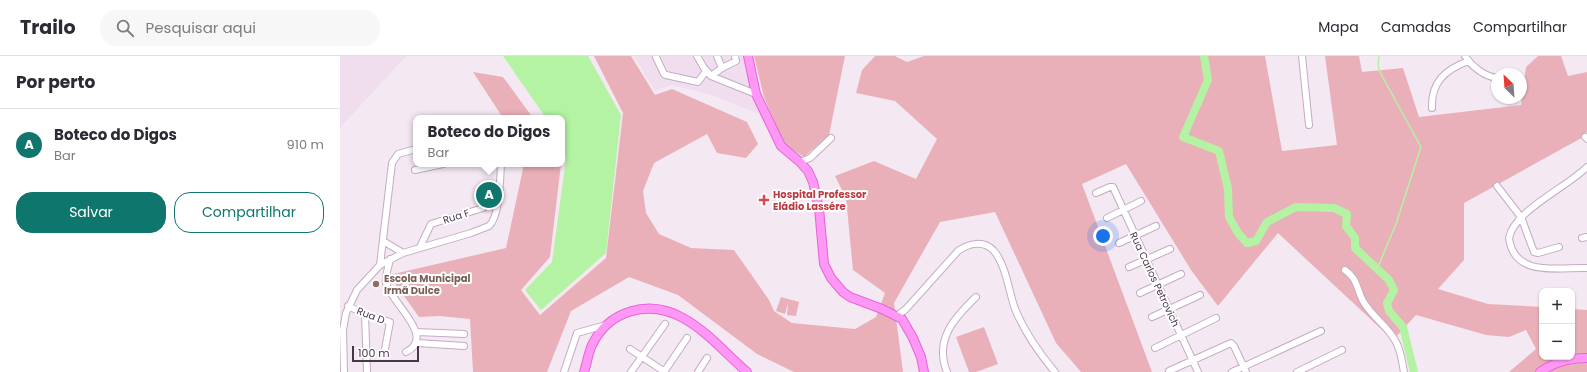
<!DOCTYPE html>
<html lang="pt">
<head>
<meta charset="utf-8">
<style>
	body { margin:0; font-family:Poppins,sans-serif; background:#f7f7f7; color:#2b2b33 }
	.controls { position:absolute; right:12px; bottom:12px; display:grid; overflow:hidden; border-radius:8px; box-shadow:0 1px 3px #0004 }
	.controls button { width:36px; height:36px; display:grid; place-items:center; padding:0; border:0; border-bottom:1px solid #e1e1e2; background:#fff; color:#2b2b33; font:20px sans-serif }
	.compass { position:absolute; left:1151px; top:12px; width:36px; height:36px; border-radius:50%; background:#fff; box-shadow:0 1px 3px #0004; rotate:335deg }
	.scale { position:absolute; left:12px; bottom:10px; width:67px; box-sizing:border-box; padding-left:4px; border:2px solid #483648; border-top:0; font-size:11px; line-height:14px; white-space:nowrap; color:#483648; -webkit-text-stroke:3px #fff; paint-order:stroke }
	.you { position:absolute; left:763px; top:180px; width:14px; height:14px; margin:-10px; border:3px solid #fff; border-radius:50%; background:#1a73e8; box-shadow:0 0 0 6px #1a73e833 }
	.badge { display:grid; place-items:center; width:26px; height:26px; border-radius:50%; background:#0f766e; color:#fff; font-size:13px; font-weight:700 }
	.pin { position:absolute; translate:-50% -50%; border:2px solid #fff; box-shadow:0 1px 4px #0006 }
	.popup { position:absolute; left:73px; top:59px; width:152px; height:52px; box-sizing:border-box; display:grid; place-content:center; border-radius:8px; background:#fff; filter:drop-shadow(0 1px 3px #0005); font-size:13px; white-space:nowrap; color:#7c7c81 }
	.popup b { font-size:15px; color:#2b2b33 }
	.popup::after { content:''; position:absolute; left:50%; top:100%; margin-left:-8px; border:8px solid transparent; border-top-color:#fff }
	.list { margin:0; padding:0; list-style:none }
	h2 { display:flex; justify-content:space-between; align-items:center; height:52px; margin:0; padding:0 16px; font-size:17px }
	h2 small { font-size:13px; font-weight:400; color:#7c7c81 }
	.list li { display:grid; grid-template-columns:26px 1fr auto; gap:12px; align-items:center; box-sizing:border-box; height:72px; padding:0 16px; border-top:1px solid #e1e1e2 }
	.list b { display:block; font-size:15px; white-space:nowrap }
	.list p { margin:0; font-size:13px; white-space:nowrap; color:#7c7c81 }
	.list em { font-size:13px; font-style:normal; color:#7c7c81 }
	.actions { display:flex; gap:8px; padding:12px 16px }
	.actions a { flex:1; padding:9px 0; border:1px solid #0f766e; border-radius:16px; text-align:center; font-size:14px; color:#0f766e }
	.actions .main { background:#0f766e; color:#fff }
	.icon { flex:none; width:22px; height:22px; fill:none; stroke:currentColor; stroke-width:2; stroke-linecap:round; stroke-linejoin:round }
	.map { position:relative; flex:none; width:1247px; height:316px; overflow:hidden }
	header { display:flex; align-items:center; gap:24px; box-sizing:border-box; height:56px; padding:0 20px; background:#fff; border-bottom:1px solid #e1e1e2 }
	header strong { font-size:19px }
	nav { display:flex; gap:22px; margin-inline-start:auto; font-size:14px }
	.search { width:280px; height:36px; background:#f7f7f7; display:flex; align-items:center; gap:10px; box-sizing:border-box; padding:0 14px; border-radius:16px; color:#7c7c81; font-size:15px }
	main { display:flex }
	aside { flex:1; background:#fff }
	.map>svg:first-child { display:block }
</style>
</head>
<body>
<header>
<strong>Trailo</strong>
<div class="search"><svg class="icon" aria-label="search" viewBox="0 0 24 24"><circle cx="10" cy="10" r="6"/><path d="M15 15l6 6"/></svg>Pesquisar aqui</div>
<nav><a>Mapa</a><a>Camadas</a><a>Compartilhar</a></nav>
</header>
<main>
<aside>
<h2>Por perto<small></small></h2>
<ul class="list">
<li><span class="badge">A</span><div><b>Boteco do Digos</b><p>Bar</p></div><em>910 m</em></li>
</ul>
<div class="actions"><a class="main">Salvar</a><a>Compartilhar</a></div>
</aside>
<div class="map">
<svg width="1247" height="316" viewBox="0 0 1247 316">
	<rect width="100%" height="100%" fill="#f4e8f3"/>
	<!-- residential -->
	<path fill="#f0ddee" d="M0,0H66L0,72Z
		M294,0H411L420,43L431,63L375,40L332,29L315,35Z"/>
	<!-- green -->
	<path fill="#eab0b9" d="M254,0H291L315,39L332,33L407,66L418,88L406,102L377,97L367,78L314,107L303,135L306,157L319,178L351,192L394,194L429,244L434,255L452,267L515,273L536,261L545,237L513,214L506,142L495,120L534,105L576,123L597,83L555,45L516,37L522,14L535,0H555L567,6L584,0H925L942,95L997,89L985,0H1019L1022,16L1063,12L1079,61L1181,49L1186,11L1198,0H1221L1228,20L1247,16V75L1245,80L1124,147V204L1098,233L1148,248L1202,251V301H1232V253L1247,254V316H1169L1196,293L1186,274L1169,281L1146,279L1076,259L1053,284L938,177L878,250L851,214L786,108L742,128L812,316H741L716,287L655,156L600,166L554,247L563,316H454L417,298L338,239L289,221L231,255L207,316H133L130,263L100,260L79,261L49,219L166,192L184,108H221L210,201L181,234L200,259L266,202L283,57Z
		M414,0H505L489,79L464,101L444,88L424,41Z
		M133,16L163,21L193,62H163Z
		M441,241L459,246L456,260L447,259L448,247L445,258L436,255Z
		M644,271L658,308L636,316H629L616,281Z"/>
	<!-- water -->
	<path fill="#b3f3a3" d="M163,0H248L281,59L266,197L201,254L185,234L212,206L226,103L222,92V62H206Z"/>
	<g fill="none" stroke-linecap="round" stroke-linejoin="round">
		<!-- stream -->
		<path stroke="#b3f3a3" stroke-width="1.5" d="M1037,213L1056,168L1081,91L1041,18L1038,10L1039,0"/>
		<!-- river -->
		<path stroke="#b3f3a3" stroke-width="8" d="M864,0L868,24L843,81L879,95L888,133L889,161L898,177L907,187L916,185L927,166L956,151L994,152L1007,158L1006,170L1015,182V192L1049,224L1054,234L1047,247L1049,255L1063,271L1074,316"/>
		<defs>
			<path id="minor" d="M357,0L364,12L371,20L416,38
				M962,0L969,69
				M1125,0C1132,11 1144,20 1157,22
				M316,1L324,18L326,19L358,26L366,15
				M382,12L396,5L395,0
				M371,20L382,12L377,0
				M1092,52C1091,26 1105,14 1128,5
				M1245,81L1247,83
				M460,106L470,102L491,82
				M1247,111C1227,131 1174,155 1169,182C1174,222 1219,211 1247,212
				M75,114L103,108
				M1157,130L1181,161L1194,196L1198,197L1219,191
				M756,137L770,131H773L858,316
				M767,162L801,145
				M1242,182L1247,181
				M43,185L63,197
				M779,187L816,170
				M80,191L91,168L143,152
				M50,203C49,210 45,219 46,227C51,247 97,281 66,296
				M40,209L52,107L58,98L76,93
				M789,211L830,193
				M1005,214C1018,223 1016,232 1023,245C1032,261 1048,270 1056,286C1061,295 1062,306 1064,316
				M800,237L841,218
				M8,250L25,258L50,266L45,293
				M25,258L27,316
				M556,260L565,254L618,195C629,187 644,184 654,195C666,209 669,236 675,253C685,277 699,297 715,316
				M812,261L860,239
				M77,276L124,278
				M77,287L124,290
				M815,292L876,262
				M290,293L325,316
				M829,315L891,287L894,290L906,316
				M4,316L3,274L6,257L17,234L40,209L63,197L131,177L149,170C160,160 160,123 161,108
				M224,316L237,277L266,269
				M291,316L325,268
				M324,316L347,282
				M358,316L367,302
				M607,316C594,284 614,262 636,241
				M892,316L981,275
				M957,316L1002,294"/>
			<path id="major" d="M408,0L416,38L441,90L460,106L468,115L473,126L479,152L484,208L491,222L503,236L510,241L542,253L562,263L573,282L581,301L584,316
				M244,316C247,307 248,298 252,289C269,254 309,243 343,262C367,275 386,298 407,316
				M1200,316C1214,306 1231,302 1247,302"/>
		</defs>
		<!-- minor casing -->
		<use href="#minor" stroke="#c3adc2" stroke-width="8"/>
		<!-- major casing -->
		<use href="#major" stroke="#e863dc" stroke-width="10"/>
		<!-- minor -->
		<use href="#minor" stroke="#fff" stroke-width="6"/>
		<!-- major -->
		<use href="#major" stroke="#ff97f4" stroke-width="8"/>
	</g>
	<!-- markers -->
	<path fill="#e0444e" stroke="#fff" stroke-width="1.5" d="M422 138h4v4h4v4h-4v4h-4v-4h-4v-4h4z"/>
	<circle fill="#8d6e63" stroke="#fff" stroke-width="1.5" cx="36" cy="228" r="4"/>
	<g text-anchor="middle" stroke-width="4" stroke-linejoin="round" paint-order="stroke">
		<!-- health labels -->
		<g font-size="10" font-weight="bold" fill="#be3a42" stroke="#fff" text-anchor="start">
			<text x="433" y="142">Hospital Professor<tspan x="433" dy="12">Eládio Lassére</tspan></text>
		</g>
		<!-- street labels -->
		<g font-size="10" fill="#483648" stroke="#fff">
			<text transform="translate(116 160) rotate(-17)" y="4">Rua F</text>
			<text transform="translate(815 223) rotate(65)" y="4">Rua Carlos Petrovich</text>
			<text transform="translate(31 259) rotate(21)" y="4">Rua D</text>
		</g>
		<!-- education labels -->
		<g font-size="10" font-weight="bold" fill="#785e54" stroke="#fff" text-anchor="start">
			<text x="44" y="226">Escola Municipal<tspan x="44" dy="12">Irmã Dulce</tspan></text>
		</g>
	</g>
</svg>
<div class="controls">
<button>+</button>
<button>−</button>
</div>
<svg class="compass" viewBox="-18 -18 36 36"><path d="M0-13l5 13h-10z" fill="#e53935"/><path d="M0 13l5-13h-10z" fill="#7c7c81"/></svg>
<div class="scale">100 m</div>
<div class="you"></div>
<div class="pin badge" style="left:149px;top:139px">A</div>
<div class="popup"><b>Boteco do Digos</b>Bar</div>
</div>
</main>
</body>
</html>
